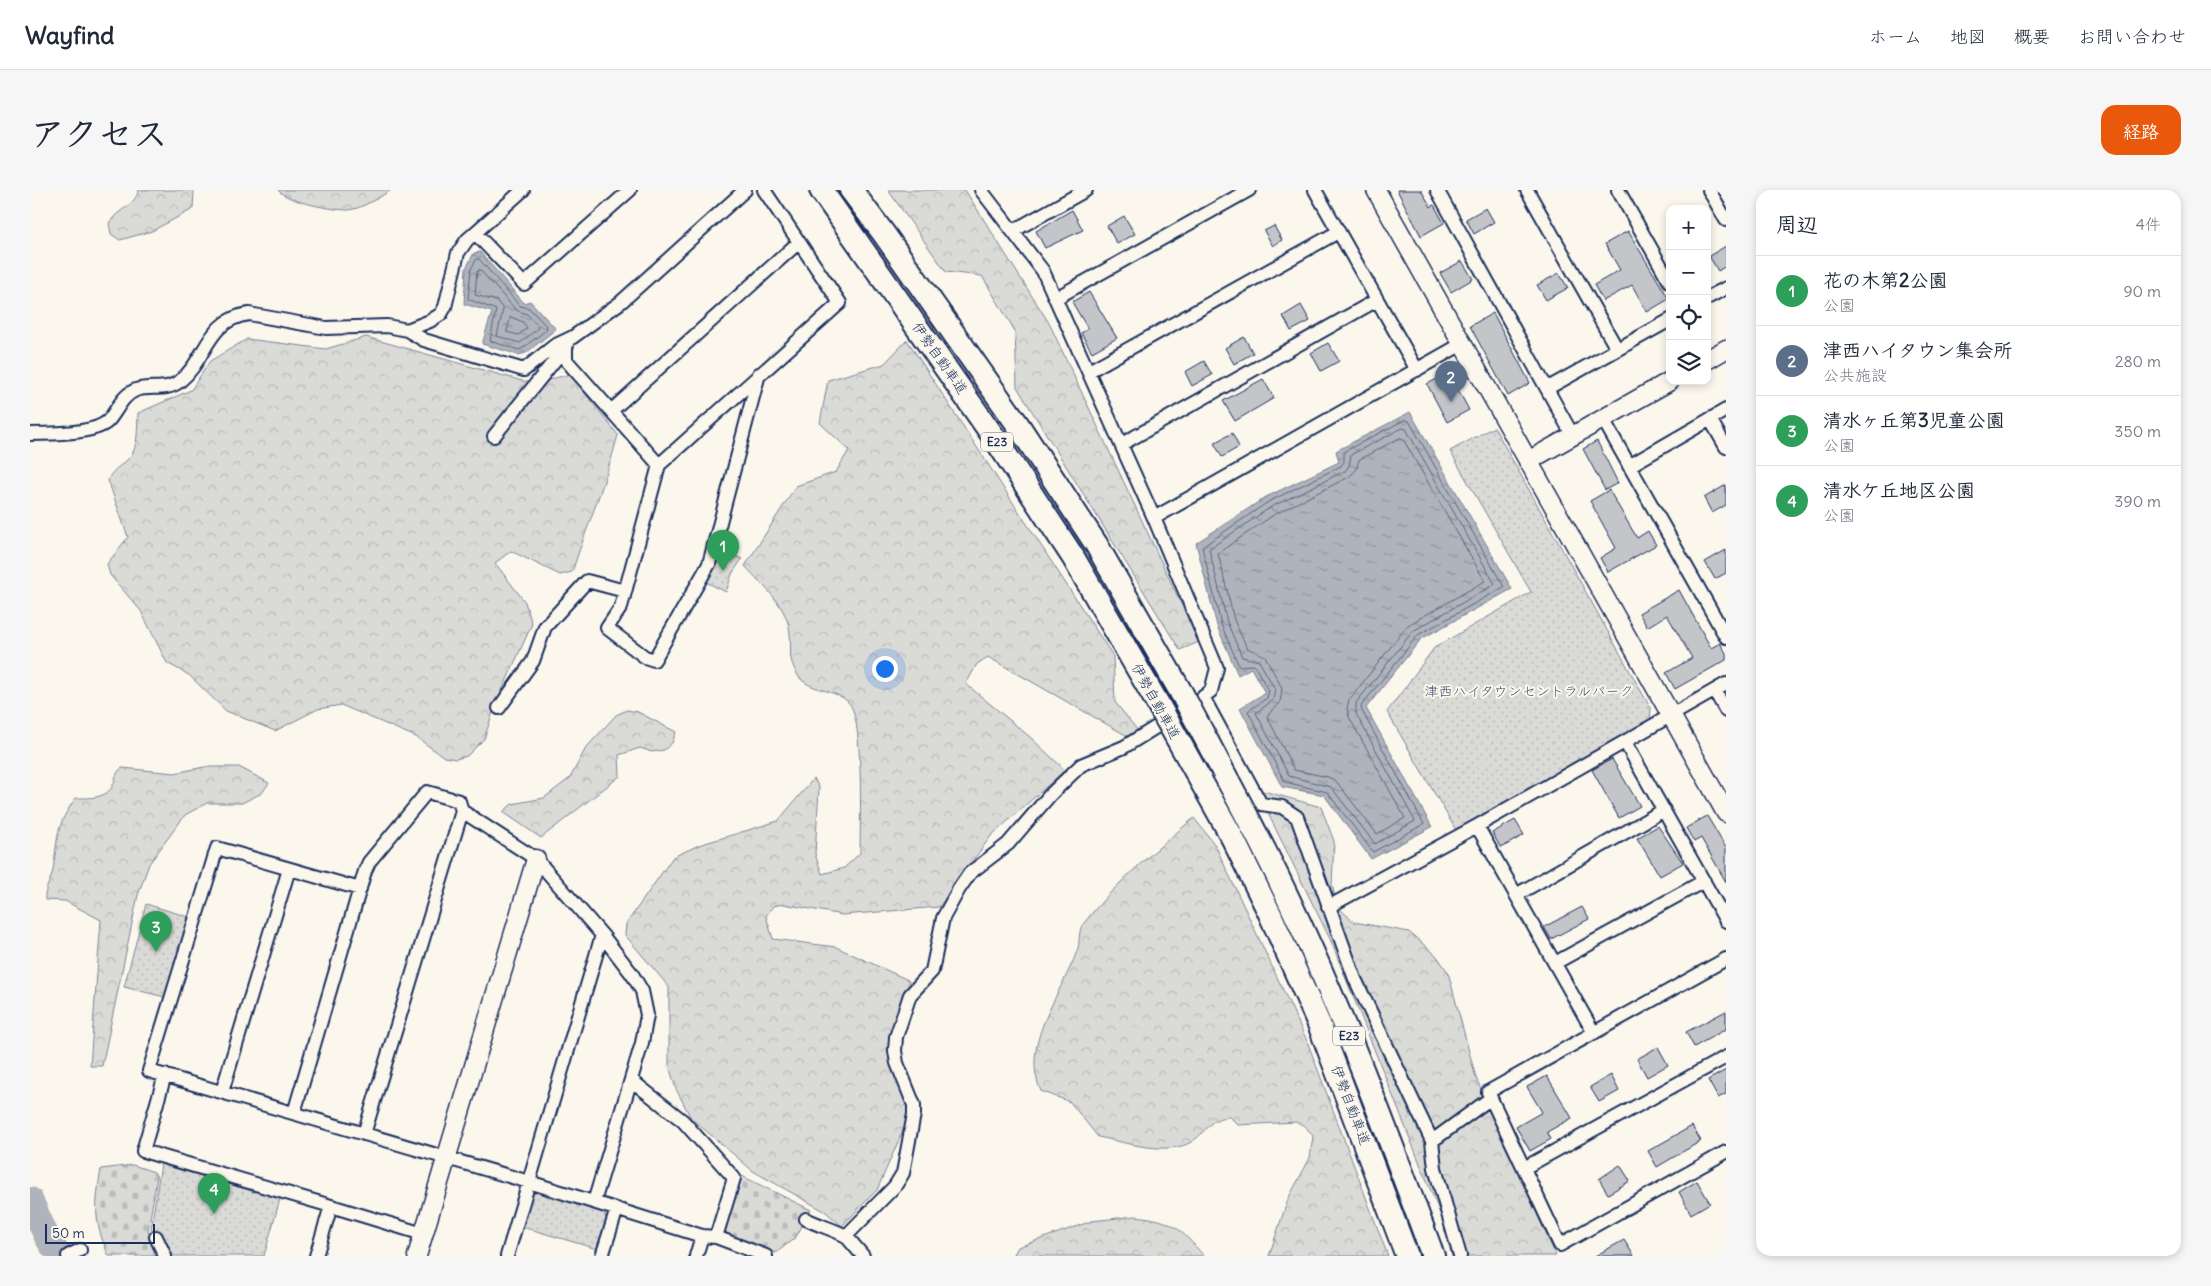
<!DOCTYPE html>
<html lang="ja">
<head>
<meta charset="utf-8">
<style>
	body { margin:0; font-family:Delius,"Klee One",sans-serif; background:#f6f6f7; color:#1f2937 }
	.controls { position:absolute; right:15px; top:15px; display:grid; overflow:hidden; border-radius:10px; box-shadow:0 2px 8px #0003 }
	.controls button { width:45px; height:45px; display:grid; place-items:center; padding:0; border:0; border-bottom:1px solid #e0e1e3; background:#fff; color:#1f2937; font:25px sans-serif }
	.scale { position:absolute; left:15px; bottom:12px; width:110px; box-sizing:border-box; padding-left:5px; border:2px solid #1b2f5e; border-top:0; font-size:14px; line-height:18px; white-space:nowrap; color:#1b2f5e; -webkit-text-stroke:4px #fbf7ec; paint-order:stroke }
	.you { position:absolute; left:854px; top:478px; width:18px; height:18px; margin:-12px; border:4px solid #fff; border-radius:50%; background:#1a73e8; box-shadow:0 0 0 8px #1a73e833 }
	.badge { display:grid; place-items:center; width:32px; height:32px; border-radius:50%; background:#ea580c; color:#fff; font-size:16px; font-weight:700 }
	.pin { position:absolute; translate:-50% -41px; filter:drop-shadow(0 1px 2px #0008) }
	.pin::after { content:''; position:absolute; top:26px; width:18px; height:15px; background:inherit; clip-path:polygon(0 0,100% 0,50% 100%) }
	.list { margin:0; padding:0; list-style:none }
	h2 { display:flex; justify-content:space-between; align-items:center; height:65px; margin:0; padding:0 20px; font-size:21px }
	h2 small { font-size:16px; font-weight:400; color:#747a83 }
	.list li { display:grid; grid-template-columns:32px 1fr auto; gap:15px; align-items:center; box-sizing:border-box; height:70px; padding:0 20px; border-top:1px solid #e0e1e3 }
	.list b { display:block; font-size:19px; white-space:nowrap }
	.list p { margin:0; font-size:16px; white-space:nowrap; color:#747a83 }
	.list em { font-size:16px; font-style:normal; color:#747a83 }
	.icon { flex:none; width:28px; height:28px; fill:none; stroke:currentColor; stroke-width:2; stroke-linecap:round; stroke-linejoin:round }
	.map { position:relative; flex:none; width:1696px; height:1066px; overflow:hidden; border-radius:15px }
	header { display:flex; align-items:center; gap:30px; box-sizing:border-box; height:70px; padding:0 25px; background:#fff; border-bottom:1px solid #e0e1e3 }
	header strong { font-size:24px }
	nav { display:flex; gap:28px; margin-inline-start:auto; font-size:18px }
	.intro { display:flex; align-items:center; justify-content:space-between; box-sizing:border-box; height:120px; padding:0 30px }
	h1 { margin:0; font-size:35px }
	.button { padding:12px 22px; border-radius:15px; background:#ea580c; color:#fff; font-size:18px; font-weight:700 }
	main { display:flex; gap:30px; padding:0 30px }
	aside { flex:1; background:#fff; border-radius:15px; box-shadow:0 2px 8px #0003 }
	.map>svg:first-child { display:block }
</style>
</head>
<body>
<header>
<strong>Wayfind</strong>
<nav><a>ホーム</a><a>地図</a><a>概要</a><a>お問い合わせ</a></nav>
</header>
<div class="intro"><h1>アクセス</h1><a class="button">経路</a></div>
<main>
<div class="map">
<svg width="1696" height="1066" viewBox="0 0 1696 1066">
	<defs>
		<pattern id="forest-crowns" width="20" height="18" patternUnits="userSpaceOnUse" patternTransform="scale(1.25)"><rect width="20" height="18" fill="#dadad7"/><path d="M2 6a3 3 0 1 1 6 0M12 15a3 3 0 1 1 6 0" fill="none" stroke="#babbbb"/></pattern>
		<pattern id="cemetery-stones" width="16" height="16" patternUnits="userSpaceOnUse" patternTransform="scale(1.25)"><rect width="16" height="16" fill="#dadad7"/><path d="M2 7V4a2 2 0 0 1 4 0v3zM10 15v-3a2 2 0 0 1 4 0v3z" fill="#babbbb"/></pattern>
		<pattern id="park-dots" width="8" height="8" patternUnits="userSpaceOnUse" patternTransform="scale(1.25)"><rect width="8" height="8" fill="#dadad7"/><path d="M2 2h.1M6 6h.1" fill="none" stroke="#babbbb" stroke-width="1.8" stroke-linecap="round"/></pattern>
		<pattern id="water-ripples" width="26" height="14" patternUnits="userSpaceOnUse" patternTransform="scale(1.25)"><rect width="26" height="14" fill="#afb3bb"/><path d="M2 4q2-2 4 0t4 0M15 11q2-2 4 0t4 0" fill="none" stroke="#8e929b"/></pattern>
	</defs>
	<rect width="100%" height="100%" fill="#fbf7ec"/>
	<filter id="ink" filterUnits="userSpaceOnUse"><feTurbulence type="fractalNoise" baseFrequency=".02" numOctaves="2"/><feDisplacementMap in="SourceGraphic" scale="10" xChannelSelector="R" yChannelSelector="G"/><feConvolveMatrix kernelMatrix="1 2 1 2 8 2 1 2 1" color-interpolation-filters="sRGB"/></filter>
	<g filter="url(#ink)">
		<!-- forest -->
		<path fill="url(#forest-crowns)" stroke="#7a849a" d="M109,0H164L163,19L122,41L90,50L81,44L79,33C88,19 105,16 109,0Z
			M248,0H361C352,6 329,20 318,20C303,20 257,12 248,0Z
			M858,0H935L1019,133L1169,452L1150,460L987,197L985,141L952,86L916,82Z
			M336,147L503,194L540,184L588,245C576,292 557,336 542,382L530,385L481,361L465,373L495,412L502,434L465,516L454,549L437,566L426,569L414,567L386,547L311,515L288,519L245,541L196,521L159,485L137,473L111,421L80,385L77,374L98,347L78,290C83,278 92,276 100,267C109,256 107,236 108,223L161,200L180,171L217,149L296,159Z
			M877,150L1083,466L1085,512L1108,541L1101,548L958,467L947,474L936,494L1000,547L1035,580L961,646L909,717L812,725L754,714L743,716L736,726L743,749L806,757L878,790L881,795L861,861L868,894L878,914L875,936L847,1000L812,1036L796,1022L723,981L661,928L646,899L639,876V797L595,745L596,734L643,667L669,655L748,631L784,588L789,598L785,664L792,684L814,678L830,663C830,637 834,529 819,513C806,498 777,502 767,484C757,466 762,462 760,444C758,416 733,396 715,376L766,296L806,282L819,260L790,233L798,190L854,174Z
			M597,520L608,522L646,542L642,553L634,560L622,562L610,558L589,565L590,586L511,648L473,622L482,614L514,608L540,588L556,558L586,525Z
			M174,577H209L239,593L232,603L212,613H177L155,625L119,674L108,705L72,876H60L71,730L35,711L15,710C14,699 21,691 23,680C28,648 25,636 46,608C58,608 77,609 83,595C86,588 85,583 92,578L145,583Z
			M1226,599L1291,617L1304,651L1302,695L1308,717L1324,732L1379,742L1406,765L1418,782L1446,888L1526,1066H1427L1300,749Z
			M1164,628L1185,655L1277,851L1358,1066H1239L1258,1009L1280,968L1283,946L1275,936L1266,932L1208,935L1200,927C1180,927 1178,940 1163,951C1138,967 1095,952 1068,947L1040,912L1011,901C989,853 1033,803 1048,758C1050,751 1048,739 1054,733C1084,694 1127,659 1164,628Z
			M1105,1026C1144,1030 1149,1038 1174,1066H983L988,1057L1062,1031Z"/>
		<!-- cemetery -->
		<path fill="url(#cemetery-stones)" stroke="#7a849a" d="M103,975L124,982L127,987L118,1041L132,1066H79C63,1031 65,1016 71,979Z
			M712,986L781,1020L766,1047L746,1063L698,1045L695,1040Z"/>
		<!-- park -->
		<path fill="url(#park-dots)" stroke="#7a849a" d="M1464,237L1621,519L1620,530L1426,640L1357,522L1404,458L1501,402L1420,261Z
			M689,358L712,369L702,384L696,402L676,392Z
			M116,714L159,727L135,807L94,797Z
			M131,974L250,1009L234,1066H139L130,1043L121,1039Z
			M508,1002L574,1022L576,1030L567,1059L493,1037L502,1005Z"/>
		<!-- water -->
		<path fill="url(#water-ripples)" stroke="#747e96" d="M450,62L494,113L500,111L526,139L496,163L489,165L452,154L462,122L434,114L436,78L444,63Z
			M1380,222L1482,399L1391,449L1336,518L1402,637L1341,669L1294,605L1252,597L1210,518L1235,503L1221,478L1208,485L1187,436L1166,353L1236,307L1309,272L1306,261Z"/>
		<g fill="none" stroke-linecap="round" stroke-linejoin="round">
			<!-- shore -->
			<path stroke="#566483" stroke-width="1" d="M449,69L490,116L499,118L517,137L516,140L493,158L489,160L460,151L466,120L438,109L441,79L446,70Z
				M450,80L486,120L497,124L508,136L507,139L490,153L467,146L473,119L467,111L445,105L447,82Z
				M481,127L493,132L497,138L488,145L477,142Z
				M1375,230L1379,231L1474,397L1388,445L1331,516L1332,521L1394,634L1343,662L1297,602L1255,592L1218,521L1237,508L1239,501L1224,475L1209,476L1191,434L1172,357L1238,312L1311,276L1314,272V262Z
				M1373,238L1376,239L1465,394L1383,441L1326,513V524L1385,631L1345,654L1301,597L1259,586L1226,523L1243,510L1245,499L1229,471L1212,467L1197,432L1179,359L1241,317L1315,281L1319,276L1321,265Z
				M1370,248L1373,249L1455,391L1378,435L1319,510L1317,519L1319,527L1375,628L1347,644L1306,591L1298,587L1264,580L1237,526L1250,513L1252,498L1235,466L1217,458L1204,430L1188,363L1245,324L1319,287L1326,280L1329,270Z"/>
			<!-- river -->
			<path stroke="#afb3bb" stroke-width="26" d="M0,1010L17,1047L29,1066"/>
		</g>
		<!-- building -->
		<path fill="#c3c5c9" stroke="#1b2f5e" d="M1367,0H1391L1401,17L1404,15L1414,33L1391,46Z
			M1456,18L1464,32L1444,44L1436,29Z
			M1042,20L1053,40L1015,58L1006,41Z
			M1094,26L1105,44L1087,54L1077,36Z
			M1244,36L1252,50L1243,56L1234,41Z
			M1598,41L1639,109L1617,122L1602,95L1573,111L1564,95L1590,80L1575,54Z
			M1696,56V76L1688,81L1679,66Z
			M1432,71L1443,89L1421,102L1410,83Z
			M1529,83L1538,98L1516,110L1507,95Z
			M1059,102L1087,148L1062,162L1051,143L1058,139L1042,112Z
			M1271,115L1280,131L1261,141L1253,126Z
			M1463,123L1500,193L1478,206L1440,136Z
			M1214,147L1223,163L1204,174L1195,158Z
			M1298,153L1309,171L1291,181L1281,163Z
			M1174,171L1182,185L1162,196L1155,182Z
			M1419,183L1439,220L1417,232L1397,194Z
			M1233,189L1244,208L1205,231L1193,211Z
			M1202,243L1209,257L1192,267L1184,253Z
			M1567,251L1588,293L1575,300L1553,259Z
			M1696,295V315L1682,323L1674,308Z
			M1579,300L1607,348L1618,341L1626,355L1578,382L1570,368L1586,358L1560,311Z
			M1696,360V383L1685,389L1675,372Z
			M1649,400L1681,458L1690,453L1696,463V470L1645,499L1636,483L1662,468L1637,425L1617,437L1609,423Z
			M1582,569L1610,616L1589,628L1562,580Z
			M1677,626L1696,658V692L1671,648L1664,652L1656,638Z
			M1485,630L1494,645L1471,658L1462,643Z
			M1628,636L1653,673L1630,686L1607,648Z
			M1552,717L1559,729L1521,749L1514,737Z
			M1696,821V839L1664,857L1656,842Z
			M1628,857L1638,875L1617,887L1607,869Z
			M1696,880V904L1688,908L1678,890Z
			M1581,885L1589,901L1569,912L1560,897Z
			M1517,886L1542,928L1517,942L1521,949L1500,961L1486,937L1512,922L1497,897Z
			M1662,936L1671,951L1627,977L1618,961Z
			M1590,975L1600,991L1578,1004L1569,989Z
			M1667,991L1680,1013L1661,1024L1649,1002Z
			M1594,1050L1604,1066H1565Z"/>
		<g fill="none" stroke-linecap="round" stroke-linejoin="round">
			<defs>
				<path id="street" d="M951,0L1013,81L1124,328L1432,154
					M1285,0L1387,180
					M1407,0L1543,246
					M1497,0L1587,159
					M1588,0L1640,92
					M1679,0L1696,30
					M983,41L1056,0
					M445,43L494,94L600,0
					M1026,108L1219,0
					M1677,108L1696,98
					M377,140L400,131L411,124L415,117L428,63L437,50L493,0
					M536,156V170L629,275
					M1059,181L1308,42
					M729,184L679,374L624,470L615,467L577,438L591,417L629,275L810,113L734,0
					M1518,198L1640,130
					M581,221L769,52
					M1573,229L1696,447
					M1680,229L1696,257
					M0,244C18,244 65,244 78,231C87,221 92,205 106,200C121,195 136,202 150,191C178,168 176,130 219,124L296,138L357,136L377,140L394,150L494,180L524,156L543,147L591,112L715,0
					M464,246L537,155
					M1092,254L1347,110
					M1599,276L1696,220
					M1124,328L1187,478L1181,501L1173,507L1231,614L1252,617L1267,627L1325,789L1402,951L1405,978L1430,1066
					M1685,501L1696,521
					M469,518L503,471L515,437L557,391L595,401
					M1595,552L1696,731
					M432,621L506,669L572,745L602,784L612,801L617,825L612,853L564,1012
					M1447,636L1564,843
					M330,699L187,658L119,881L499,992L672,1046L686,1047L704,988L653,931L601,890
					M1486,705L1634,620
					M1298,717L1447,636L1696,494
					M1696,769L1458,902L1530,1055L1696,962
					M1525,773L1674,691
					M135,885L113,961L301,1016L286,1066
					M192,902L259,679
					M264,923L335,681L339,672L397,602L429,611L432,621L334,944
					M1402,951L1461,908
					M1494,978L1696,867
					M301,1016L393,1044
					M776,1029C790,1036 803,1039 816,1046
					M126,1047L135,1066
					M686,1047L736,1066
					M38,1066L50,1060
					M477,1066L572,745
					M572,1066L587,1019
					M666,1066L672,1046
					M833,1066L816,1046L865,996L873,983L884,924V915L867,873L865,861L866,847L880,805L902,781L913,728L929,699L940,683L978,654L1020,605L1051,575L1094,557L1163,514"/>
				<path id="secondary" d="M1346,0L1696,623
					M1677,170L1696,159
					M1498,271L1640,191
					M387,1066L506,669"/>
				<path id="highway" d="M791,0L968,253L1043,367L1128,514
					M821,0L854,44L988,235L1066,354L1152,504
					M1220,632C1293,771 1349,919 1403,1066
					M1201,645L1240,724L1289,834L1377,1066"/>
			</defs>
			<!-- street casing -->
			<use href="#street" stroke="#1b2f5e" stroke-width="16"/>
			<!-- secondary casing -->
			<use href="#secondary" stroke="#1b2f5e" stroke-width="21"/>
			<!-- highway casing -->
			<use href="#highway" stroke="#1b2f5e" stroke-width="26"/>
			<!-- street -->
			<use href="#street" stroke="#fbf7ec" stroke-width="12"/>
			<!-- secondary -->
			<use href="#secondary" stroke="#fbf7ec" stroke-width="18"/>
			<!-- highway -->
			<use href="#highway" stroke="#fbf7ec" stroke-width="22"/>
			<defs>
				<path id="highway-bridge" d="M1152,504L1220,632
					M1128,514L1201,645"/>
			</defs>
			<!-- highway-bridge casing -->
			<use href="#highway-bridge" stroke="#1b2f5e" stroke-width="26" stroke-linecap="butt"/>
			<!-- highway-bridge -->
			<use href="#highway-bridge" stroke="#fbf7ec" stroke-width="22"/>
		</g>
	</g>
	<g text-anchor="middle" stroke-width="4" stroke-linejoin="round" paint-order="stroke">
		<!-- shield labels -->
		<g fill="#fbf7ec" stroke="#5e6b89" stroke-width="1">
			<rect x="951" y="242.5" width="32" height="19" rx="4"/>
			<rect x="1303" y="836.5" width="32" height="19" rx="4"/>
		</g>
		<g font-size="12" font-weight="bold" fill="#1b2f5e">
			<text x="967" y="256">E23</text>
			<text x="1319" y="850">E23</text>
		</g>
		<!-- street labels -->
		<g font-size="14" fill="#1b2f5e" stroke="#fbf7ec">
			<text transform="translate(910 168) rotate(55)" y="5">伊勢自動車道</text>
			<text transform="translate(1126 511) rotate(61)" y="5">伊勢自動車道</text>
			<text transform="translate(1321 915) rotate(69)" y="5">伊勢自動車道</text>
		</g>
		<!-- park labels -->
		<g font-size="14" fill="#415176" stroke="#fbf7ec">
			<text x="1499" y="506">津西ハイタウンセントラルパーク</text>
		</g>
	</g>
</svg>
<div class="controls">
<button>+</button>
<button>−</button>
<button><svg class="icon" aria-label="locate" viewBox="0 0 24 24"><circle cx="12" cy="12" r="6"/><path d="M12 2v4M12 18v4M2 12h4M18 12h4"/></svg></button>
<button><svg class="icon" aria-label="layers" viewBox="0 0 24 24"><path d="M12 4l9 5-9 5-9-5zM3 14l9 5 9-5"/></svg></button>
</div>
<div class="scale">50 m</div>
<div class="you"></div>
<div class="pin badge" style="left:693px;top:381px;background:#2e9e5b">1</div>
<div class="pin badge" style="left:1421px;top:212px;background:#5c6f8a">2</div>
<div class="pin badge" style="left:126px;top:762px;background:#2e9e5b">3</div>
<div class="pin badge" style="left:184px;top:1024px;background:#2e9e5b">4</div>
</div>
<aside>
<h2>周辺<small>4件</small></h2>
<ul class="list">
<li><span class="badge" style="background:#2e9e5b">1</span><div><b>花の木第2公園</b><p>公園</p></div><em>90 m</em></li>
<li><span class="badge" style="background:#5c6f8a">2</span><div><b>津西ハイタウン集会所</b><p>公共施設</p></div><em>280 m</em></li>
<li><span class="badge" style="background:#2e9e5b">3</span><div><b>清水ヶ丘第3児童公園</b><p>公園</p></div><em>350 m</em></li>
<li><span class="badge" style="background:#2e9e5b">4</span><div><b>清水ケ丘地区公園</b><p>公園</p></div><em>390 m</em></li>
</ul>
</aside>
</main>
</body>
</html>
